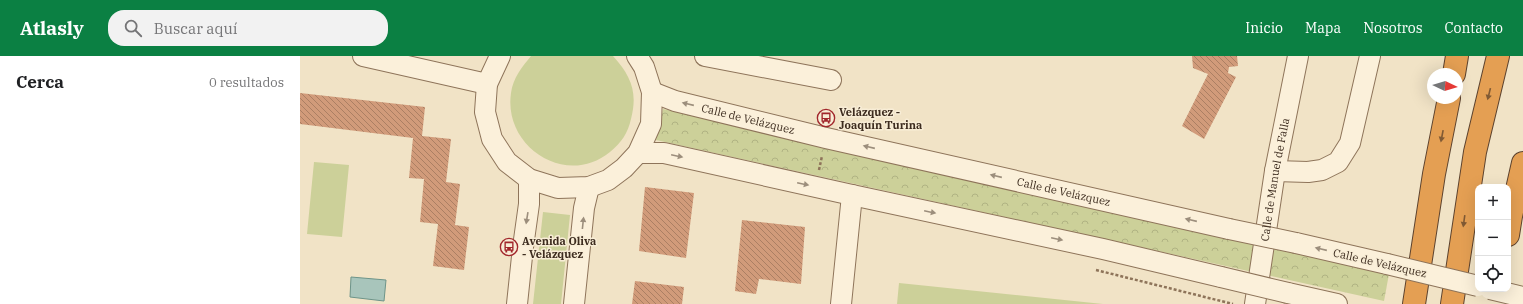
<!DOCTYPE html>
<html lang="es">
<head>
<meta charset="utf-8">
<style>
	body { margin:0; font-family:"IBM Plex Serif",serif; background:#f2f2f2; color:#202124 }
	.controls { position:absolute; right:12px; bottom:12px; display:grid; overflow:hidden; border-radius:8px; box-shadow:0 4px 16px #0002 }
	.controls button { width:36px; height:36px; display:grid; place-items:center; padding:0; border:0; border-bottom:1px solid #e0e0e0; background:#fff; color:#202124; font:20px sans-serif }
	.compass { position:absolute; left:1127px; top:12px; width:36px; height:36px; border-radius:50%; background:#fff; box-shadow:0 4px 16px #0002; rotate:94deg }
	.list { margin:0; padding:0; list-style:none }
	h2 { display:flex; justify-content:space-between; align-items:center; height:52px; margin:0; padding:0 16px; font-size:17px }
	h2 small { font-size:13px; font-weight:400; color:#757577 }
	.icon { flex:none; width:22px; height:22px; fill:none; stroke:currentColor; stroke-width:2; stroke-linecap:round; stroke-linejoin:round }
	.map { position:relative; flex:none; width:1223px; height:248px; overflow:hidden }
	header { display:flex; align-items:center; gap:24px; box-sizing:border-box; height:56px; padding:0 20px; background:#0b8043; color:#fff }
	header strong { font-size:19px }
	nav { display:flex; gap:22px; margin-inline-start:auto; font-size:14px }
	.search { width:280px; height:36px; background:#f2f2f2; display:flex; align-items:center; gap:10px; box-sizing:border-box; padding:0 14px; border-radius:16px; color:#757577; font-size:15px }
	main { display:flex }
	aside { flex:1; background:#fff }
	.map>svg:first-child { display:block }
</style>
</head>
<body>
<header>
<strong>Atlasly</strong>
<div class="search"><svg class="icon" aria-label="search" viewBox="0 0 24 24"><circle cx="10" cy="10" r="6"/><path d="M15 15l6 6"/></svg>Buscar aquí</div>
<nav><a>Inicio</a><a>Mapa</a><a>Nosotros</a><a>Contacto</a></nav>
</header>
<main>
<aside>
<h2>Cerca<small>0 resultados</small></h2>
<ul class="list">
</ul>
</aside>
<div class="map">
<svg width="1223" height="248" viewBox="0 0 1223 248">
	<defs>
		<pattern id="park-crowns" width="20" height="18" patternUnits="userSpaceOnUse"><rect width="20" height="18" fill="#ccd099"/><path d="M2 6a3 3 0 1 1 6 0M12 15a3 3 0 1 1 6 0" fill="none" stroke="#b0b383"/></pattern>
		<pattern id="building-back-hatch" width="6" height="6" patternUnits="userSpaceOnUse"><rect width="6" height="6" fill="#d19b7a"/><path d="M-1 5l2 2M0 0l6 6M5-1l2 2" fill="none" stroke="#ab7f63"/></pattern>
	</defs>
	<rect width="100%" height="100%" fill="#f1e3c6"/>
	<!-- grass -->
	<path fill="#ccd099" d="M231,0H313C331,20 338,36 331,63C328,77 321,87 310,96C266,132 203,91 211,37C213,22 222,11 231,0Z
		M14,106L49,109L42,181L7,178Z
		M243,156L270,159L261,248H233Z
		M599,227L803,248H597Z"/>
	<!-- park -->
	<path fill="url(#park-crowns)" d="M363,53L1089,218L1084,245L356,84Z"/>
	<!-- water -->
	<path fill="#a8c5bb" stroke="#6d9489" d="M51,221L86,224L84,245L50,241Z"/>
	<!-- building -->
	<path fill="url(#building-back-hatch)" d="M892,0H937L938,10L929,11L928,17L936,21L904,83L882,70L908,18L893,12Z
		M0,37L125,51L122,80L151,83L146,126L160,128L155,169L169,171L164,214L133,210L138,168L120,166L124,123L109,122L113,82L0,68Z
		M345,131L394,137L386,202L339,195Z
		M442,164L505,171L501,228L459,223L456,238L435,235Z
		M335,225L384,231L382,248H332Z"/>
	<g fill="none" stroke-linecap="round" stroke-linejoin="round">
		<defs>
			<g id="minor">
				<path d="M63,0L187,28"/>
				<path d="M200,0L187,28L185,56L192,83L207,106L229,123L258,132L289,131L308,124L324,112L338,97L351,68L352,36L344,11L337,0"/>
				<path d="M405,0L531,24"/>
				<path id="s1" d="M352,36L375,45L526,82L929,173"/>
				<path d="M338,97H364L552,139L803,193L921,221"/>
				<path d="M975,115L1008,116L1022,114L1038,106L1050,87L1070,0"/>
				<path d="M996,187L1087,208"/>
				<path d="M988,237L1037,248"/>
				<path d="M217,248L223,191L229,148V123"/>
				<path d="M274,248L284,152L289,131"/>
				<path d="M541,248L552,139"/>
				<path id="s2" d="M955,248L975,115L998,0"/>
			</g>
			<path id="highway" d="M1154,18L1157,0
				M1208,179L1211,160L1223,107
				M1114,248L1134,118L1149,42
				M1152,248L1175,96L1198,0"/>
		</defs>
		<!-- minor casing -->
		<use href="#minor" stroke="#8e745a" stroke-width="22"/>
		<!-- highway casing -->
		<use href="#highway" stroke="#5c422e" stroke-width="24"/>
		<!-- path -->
		<path stroke="#8e745a" stroke-width="2.5" stroke-dasharray="3 2" stroke-linecap="butt" d="M519,114L522,100
			M796,214L933,248"/>
		<!-- minor -->
		<use href="#minor" stroke="#fbf0da" stroke-width="20"/>
		<!-- highway -->
		<use href="#highway" stroke="#e49f53" stroke-width="22"/>
		<defs>
			<path id="minor-bridge" d="M929,173L996,187
				M1087,208L1178,230
				M921,221L988,237
				M1190,233L1223,241"/>
		</defs>
		<!-- minor-bridge casing -->
		<use href="#minor-bridge" stroke="#8e745a" stroke-width="22" stroke-linecap="butt"/>
		<!-- minor-bridge -->
		<use href="#minor-bridge" stroke="#fbf0da" stroke-width="20"/>
	</g>
	<!-- one-way arrows -->
	<defs><path id="oneway-solid" d="M-6-.8H1V-3.2L6.5 0L1 3.2V.8H-6Z"/></defs>
	<g fill="#805a34">
		<use href="#oneway-solid" transform="translate(1189 38) rotate(104)"/>
		<use href="#oneway-solid" transform="translate(1142 80) rotate(101)"/>
		<use href="#oneway-solid" transform="translate(1164 165) rotate(98)"/>
	</g>
	<g fill="#9c8e7c">
		<use href="#oneway-solid" transform="translate(388 48) rotate(-167)"/>
		<use href="#oneway-solid" transform="translate(569 91) rotate(-167)"/>
		<use href="#oneway-solid" transform="translate(377 100) rotate(12)"/>
		<use href="#oneway-solid" transform="translate(696 120) rotate(-167)"/>
		<use href="#oneway-solid" transform="translate(503 128) rotate(12)"/>
		<use href="#oneway-solid" transform="translate(630 156) rotate(12)"/>
		<use href="#oneway-solid" transform="translate(227 162) rotate(99)"/>
		<use href="#oneway-solid" transform="translate(891 164) rotate(-167)"/>
		<use href="#oneway-solid" transform="translate(283 167) rotate(-84)"/>
		<use href="#oneway-solid" transform="translate(757 183) rotate(12)"/>
		<use href="#oneway-solid" transform="translate(1021 193) rotate(-167)"/>
	</g>
	<!-- icons -->
	<defs>
		<symbol id="bus-ring" viewBox="-11 -11 22 22"><circle r="9.5" fill="#f8edd6" stroke="#a1262b" stroke-width="1.5"/><path d="M-5-6H5V4H4V6H2V4H-2V6H-4V4H-5ZM-3.5-4V0h7V-4ZM-3.5 1.2v1.5H-2V1.2ZM2 1.2v1.5H3.5V1.2Z" fill="#a1262b"/></symbol>
	</defs>
	<g fill-rule="evenodd">
		<use href="#bus-ring" x="516" y="52" width="20" height="20"/>
		<use href="#bus-ring" x="199" y="181" width="20" height="20"/>
	</g>
	<g text-anchor="middle" stroke-width="3" stroke-linejoin="round" paint-order="stroke">
		<!-- poi labels -->
		<g font-size="11" font-weight="bold" fill="#3d2c1f" stroke="#f8edd6" text-anchor="start">
			<text x="539" y="60">Velázquez -<tspan x="539" dy="13">Joaquín Turina</tspan></text>
			<text x="222" y="189">Avenida Oliva<tspan x="222" dy="13">- Velázquez</tspan></text>
		</g>
		<!-- street labels -->
		<g font-size="11" fill="#3d2c1f" stroke="#f8edd6">
			<text dy="4" stroke="none"><textPath href="#s1" startOffset="100">Calle de Velázquez</textPath></text>
			<text dy="4" stroke="none"><textPath href="#s2" startOffset="126">Calle de Manuel de Falla</textPath></text>
			<text dy="4" stroke="none"><textPath href="#s1" startOffset="424">Calle de Velázquez</textPath></text>
			<text transform="translate(1080 207) rotate(13)" y="4">Calle de Velázquez</text>
		</g>
	</g>
</svg>
<div class="controls">
<button>+</button>
<button>−</button>
<button><svg class="icon" aria-label="locate" viewBox="0 0 24 24"><circle cx="12" cy="12" r="6"/><path d="M12 2v4M12 18v4M2 12h4M18 12h4"/></svg></button>
</div>
<svg class="compass" viewBox="-18 -18 36 36"><path d="M0-13l5 13h-10z" fill="#e53935"/><path d="M0 13l5-13h-10z" fill="#757577"/></svg>
</div>
</main>
</body>
</html>
